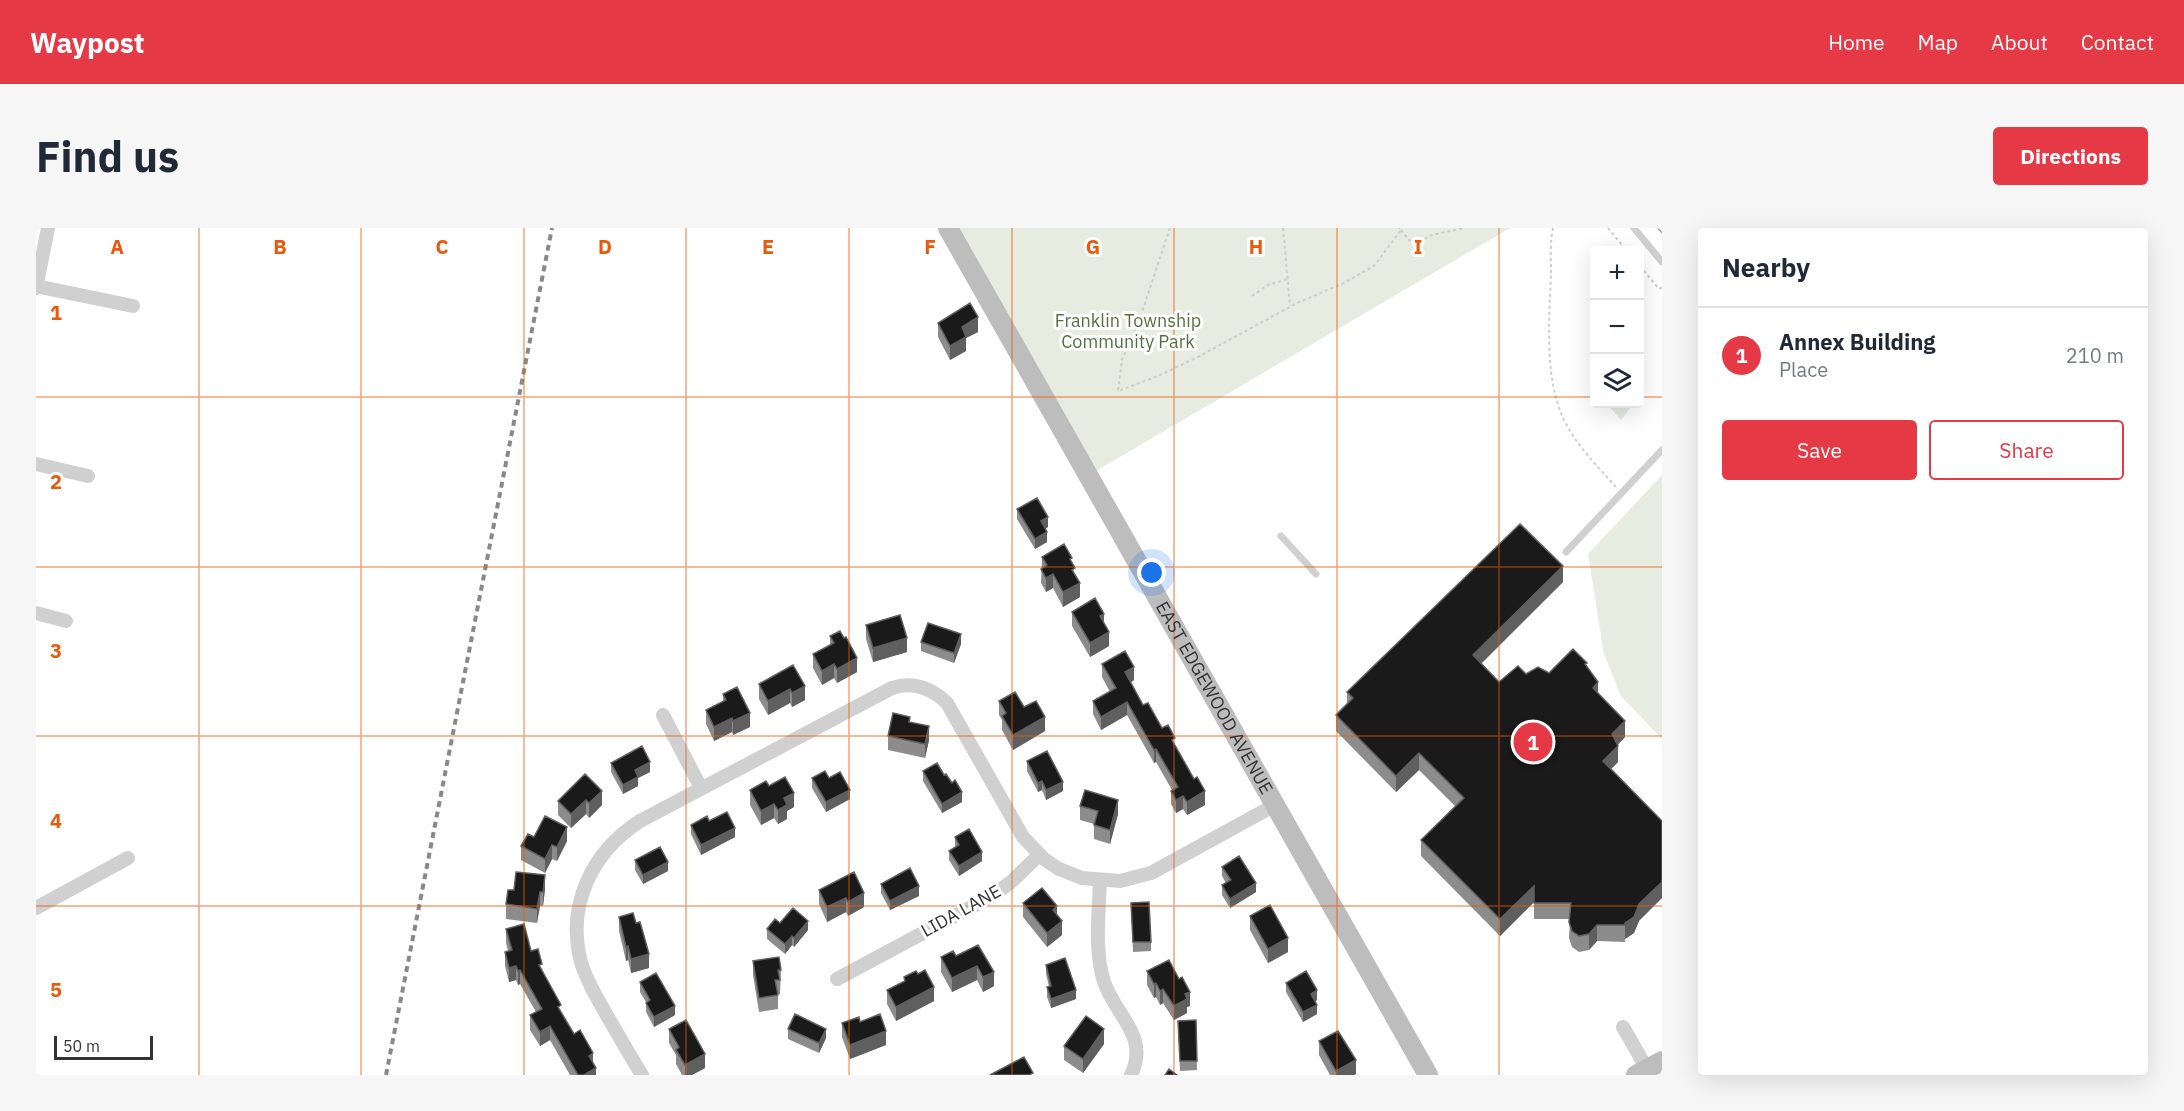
<!DOCTYPE html>
<html lang="en">
<head>
<meta charset="utf-8">
<style>
	body { margin:0; font-family:"IBM Plex Sans",sans-serif; background:#f6f6f7; color:#1f2937 }
	.controls { position:absolute; right:18px; top:18px; display:grid; overflow:hidden; border-radius:6px; box-shadow:0 6px 24px #0002 }
	.controls button { width:54px; height:54px; display:grid; place-items:center; padding:0; border:0; border-bottom:2px solid #e0e1e3; background:#fff; color:#1f2937; font:30px sans-serif }
	.scale { position:absolute; left:18px; bottom:15px; width:99px; box-sizing:border-box; padding-left:6px; border:3px solid #333; border-top:0; font-size:16px; line-height:21px; white-space:nowrap; color:#333; -webkit-text-stroke:4px #fff; paint-order:stroke }
	.you { position:absolute; left:1116px; top:345px; width:21px; height:21px; margin:-15px; border:4px solid #fff; border-radius:50%; background:#1a73e8; box-shadow:0 0 0 9px #1a73e833 }
	.badge { display:grid; place-items:center; width:39px; height:39px; border-radius:50%; background:#e63946; color:#fff; font-size:20px; font-weight:700 }
	.pin { position:absolute; translate:-50% -50%; border:3px solid #fff; box-shadow:0 2px 6px #0006 }
	.list { margin:0; padding:0; list-style:none }
	h2 { display:flex; justify-content:space-between; align-items:center; height:78px; margin:0; padding:0 24px; font-size:26px }
	h2 small { font-size:20px; font-weight:400; color:#747a83 }
	.list li { display:grid; grid-template-columns:39px 1fr auto; gap:18px; align-items:center; box-sizing:border-box; height:96px; padding:0 24px; border-top:2px solid #e0e1e3 }
	.list b { display:block; font-size:22px; white-space:nowrap }
	.list p { margin:0; font-size:20px; white-space:nowrap; color:#747a83 }
	.list em { font-size:20px; font-style:normal; color:#747a83 }
	.actions { display:flex; gap:12px; padding:18px 24px }
	.actions a { flex:1; padding:14px 0; border:2px solid #e63946; border-radius:6px; text-align:center; font-size:21px; color:#e63946 }
	.actions .main { background:#e63946; color:#fff }
	.icon { flex:none; width:33px; height:33px; fill:none; stroke:currentColor; stroke-width:2; stroke-linecap:round; stroke-linejoin:round }
	.map { position:relative; flex:none; width:1626px; height:847px; overflow:hidden; border-radius:6px }
	header { display:flex; align-items:center; gap:36px; box-sizing:border-box; height:84px; padding:0 30px; background:#e63946; color:#fff }
	header strong { font-size:28px }
	nav { display:flex; gap:33px; margin-inline-start:auto; font-size:21px }
	.intro { display:flex; align-items:center; justify-content:space-between; box-sizing:border-box; height:144px; padding:0 36px }
	h1 { margin:0; font-size:42px }
	.button { padding:15px 27px; border-radius:6px; background:#e63946; color:#fff; font-size:21px; font-weight:700 }
	main { display:flex; gap:36px; padding:0 36px }
	aside { flex:1; background:#fff; border-radius:6px; box-shadow:0 6px 24px #0002 }
	.map>svg:first-child { display:block }
</style>
</head>
<body>
<header>
<strong>Waypost</strong>
<nav><a>Home</a><a>Map</a><a>About</a><a>Contact</a></nav>
</header>
<div class="intro"><h1>Find us</h1><a class="button">Directions</a></div>
<main>
<div class="map">
<svg width="1626" height="847" viewBox="0 0 1626 847">
	<rect width="100%" height="100%" fill="#fff"/>
	<!-- green -->
	<path fill="#e6ecdf" d="M918,0H1474L1053,247Z
		M1571,176H1597L1585,192Z
		M1626,247V511L1585,468L1568,426L1552,326Z"/>
	<g fill="none" stroke-linecap="round" stroke-linejoin="round">
		<!-- path -->
		<path stroke="#cdcdcd" stroke-width="2" stroke-dasharray="3 3" stroke-linecap="butt" d="M1134,0L1103,93L1086,132L1082,163L1122,148L1162,129L1261,75L1308,55L1339,37L1365,2L1363,0
			M1247,0L1254,78
			M1517,0C1514,14 1515,31 1515,46C1513,92 1508,153 1529,194C1542,219 1562,239 1580,259
			M1572,0L1590,22
			M1365,2L1373,12L1381,15L1396,7L1428,0
			M1604,38L1623,61L1626,59
			M1216,68L1232,57L1252,51"/>
		<!-- lane -->
		<path stroke="#d0d0d0" stroke-width="7" d="M1598,0L1626,34
			M1245,308L1280,346
			M1530,324L1626,222"/>
		<!-- street -->
		<path stroke="#d0d0d0" stroke-width="14" d="M0,58L97,78
			M0,60L12,0
			M0,236L52,248
			M0,385L30,393
			M627,487L665,560
			M1064,652C1063,685 1058,722 1068,754C1079,787 1114,808 1095,847
			M0,680L92,630
			M801,751L956,668L975,654L1003,627
			M1587,799L1611,841
			M606,847C593,826 581,805 569,784C560,768 550,752 545,734C530,677 556,624 604,593L856,460C877,453 895,460 911,475L987,609L1008,631L1023,641L1046,650L1084,653L1115,645L1239,577"/>
		<!-- secondary -->
		<g stroke="#bdbdbd" stroke-width="20">
			<path id="s1" d="M912,0L1392,847"/>
			<path d="M1600,847L1626,833"/>
		</g>
		<!-- rail -->
		<path stroke="#888" stroke-width="4" stroke-dasharray="6 4.5" stroke-linecap="butt" d="M350,847L516,0"/>
	</g>
	<!-- wall -->
	<path fill="#8c8c8c" d="M1621,0H1626V6Z
		M902,95L942,104L930,110V123L914,132L902,109Z
		M981,281L1012,299L1009,301L1011,314L999,321L981,291Z
		M1006,329L1036,335L1044,369L1027,379L1017,360L1010,364L1005,355Z
		M1527,354L1445,435L1463,454L1490,446L1513,445L1551,438L1562,465L1589,509L1582,517V534L1575,541L1603,693L1598,705L1589,711V714L1561,713L1553,722L1543,724L1536,719L1533,710L1534,691H1498V674L1464,708L1385,628V612L1419,578L1383,542L1360,564L1300,503V487L1311,476V464Z
		M1036,384L1068,395L1073,418L1054,429L1036,398Z
		M830,397L871,424L837,434L830,411Z
		M794,408L821,444L801,455L798,450L786,457L777,440V426L794,417Z
		M885,414L925,416L918,435L885,423Z
		M1066,436L1098,452L1095,454L1107,477L1126,500L1139,518L1169,577L1151,587L1147,581L1140,585L1135,576V563L1136,562L1120,534L1118,535L1091,487L1065,502L1057,486V473L1074,464L1066,449Z
		M723,456L769,458V472L756,479L754,475L732,487L723,471Z
		M687,466L714,499L697,507L696,504L678,513L670,496V482L687,474Z
		M963,473L988,479L1009,503L977,522L966,502V492L963,487Z
		M874,494L893,512L889,530L852,522V508Z
		M991,533L1027,563L1010,572L1006,562L1002,564L991,543Z
		M575,535L614,544L602,550V558L587,566L575,544Z
		M887,543L908,547L926,574L906,585L887,553Z
		M776,550H793L814,571L790,584L776,560Z
		M714,562L758,579L751,583V591L742,596L738,590L725,597L714,577Z
		M566,563V577L553,590L550,586L535,600L522,587V573Z
		M1044,578L1082,586L1074,616L1058,611V596L1044,592Z
		M673,593L699,609L665,627L655,606V597Z
		M498,609L531,613L521,633L516,631L509,645L485,632V618Z
		M919,609L946,633L923,648L913,632V623L919,619Z
		M599,632L632,643L607,656L599,642Z
		M1186,639L1220,664L1194,680L1186,667V657L1190,655L1186,648Z
		M818,644L828,679L812,688L810,684L791,694L783,676V662Z
		M845,656L883,668L854,682L845,665Z
		M509,661L507,678H504L501,695L470,691V676L478,662Z
		M987,675L1021,687L1026,707L1011,719L987,689Z
		M1095,675L1115,714V723L1097,724Z
		M1214,688L1252,724L1232,735L1214,702Z
		M583,689L600,695L613,740L595,745L592,732L590,733L583,703Z
		M744,695L772,702L758,719L756,717L749,726L731,711V701Z
		M470,701L495,723L506,742L525,784L538,806L557,835L560,847H534L514,812L504,818L494,802V787L500,784L484,756L482,757L480,752L473,754L469,738V724L472,723L470,715Z
		M942,717L958,758L947,764L941,752L916,764L905,744V729L920,728Z
		M717,733L745,742L744,766H742V781L723,784L717,747Z
		M1010,737L1040,771L1015,780L1011,769V759H1013L1010,746Z
		M1111,743L1154,778L1151,779V785L1138,792L1127,775L1124,777L1120,769L1118,770L1111,757Z
		M868,749L898,773L860,793L851,776V762L868,754Z
		M604,754L639,787L618,799L610,784V774L604,764Z
		M1250,755L1281,772L1279,773L1281,786L1267,794L1250,764Z
		M1160,792L1161,842L1144,843L1142,793Z
		M824,794L850,817L814,831L806,809V795Z
		M633,801L669,840L656,847H646L640,836V827L633,815Z
		M752,801L790,810L783,825L752,811Z
		M1283,813L1320,846L1318,847H1294L1283,827Z
		M1068,816L1047,845L1028,832V818Z"/>
	<!-- shaded-wall -->
	<path fill="#5f5f5f" d="M942,89V104L930,110V123L914,132V118L926,99Z
		M1012,289V299L1005,303V293Z
		M1011,304V314L999,321V311Z
		M1527,338V354L1437,444V427Z
		M1017,346V360L1010,364V350Z
		M1044,355V369L1027,379V364Z
		M1068,386V400L1064,388Z
		M1073,404V418L1054,429V415Z
		M925,406V416L918,435V425Z
		M871,410V424L837,434V420Z
		M821,430V444L801,455V441Z
		M798,436V450L786,457V443Z
		M1098,439V452L1089,458V444Z
		M1562,454V471L1557,460Z
		M769,458V472L756,479V465Z
		M754,461V475L732,487V473Z
		M1091,474V487L1065,502V489Z
		M714,485V499L697,507V493Z
		M1009,489V503L977,522V507Z
		M696,490V504L678,513V499Z
		M1589,493V509L1576,522V506Z
		M893,498V512L889,530V516Z
		M1582,518V534L1567,549V533Z
		M1120,521V534L1118,535V522Z
		M1383,525V542L1360,564V548Z
		M614,534V544L602,550V558L587,566V557L599,542Z
		M1006,553V562L1002,564V555Z
		M1027,554V563L1010,572V562Z
		M814,562V571L790,584V574Z
		M566,563V577L553,590V575Z
		M1169,563V577L1151,587V574Z
		M926,564V574L906,585V576Z
		M758,565V579L751,583V591L742,596V582L748,570Z
		M1147,568V581L1140,585V572Z
		M550,572V586L535,600V586Z
		M1082,572V586L1074,616V602Z
		M738,576V590L725,597V583Z
		M531,599V613L521,633V619Z
		M699,600V609L665,627V617Z
		M516,617V631L509,645V631Z
		M946,624V633L923,648V638Z
		M632,634V643L607,656V647Z
		M509,647V661L507,678V664Z
		M1626,654V670L1603,693L1598,705L1589,711V714V695L1603,676Z
		M1220,655V664L1194,680V671Z
		M883,658V668L854,682V673Z
		M1498,658V674L1464,708V691Z
		M504,664V678L501,695V681Z
		M828,665V679L812,688V674Z
		M810,670V684L791,694V679Z
		M1021,678V692L1017,682Z
		M772,693V702L758,719V710Z
		M1026,693V707L1011,719V705Z
		M1561,697V713L1553,722V706Z
		M756,708V717L749,726V716Z
		M1252,710V724L1232,735V721Z
		M592,718V732L590,733V719Z
		M613,726V740L595,745V731Z
		M480,738V752L473,754V740Z
		M941,738V752L916,764V750Z
		M484,742V756L482,757V743Z
		M958,744V758L947,764V749Z
		M1120,755V769L1118,770V756Z
		M898,759V773L860,793V779Z
		M1127,761V775L1124,777V763Z
		M1040,762V771L1015,780V771Z
		M1281,762V772L1275,776V766Z
		M1154,764V778L1151,779V785L1138,792V778L1149,766Z
		M1281,777V786L1267,794V784Z
		M639,778V787L618,799V789Z
		M514,798V812L504,818V804Z
		M790,801V810L783,825V815Z
		M1068,801V816L1047,845V831Z
		M850,803V817L814,831V817Z
		M557,825V839L553,828Z
		M669,826V840L656,847H649V837Z
		M1320,832V846L1318,847H1300V843Z
		M560,840V847H548Z"/>
	<!-- building -->
	<path fill="#1a1a1a" stroke="#5f5f5f" stroke-width="1.5" d="M934,75L942,89L926,99L930,109L914,118L902,95Z
		M1001,270L1012,289L1005,293L1011,304L999,311L981,281Z
		M1484,296L1527,338L1437,427L1463,454L1482,438L1490,446L1502,439L1513,445L1537,421L1551,435L1549,436L1562,454L1557,460L1589,493L1576,506L1582,518L1567,533L1626,593V654L1603,676L1598,689L1589,695V697H1561L1553,706L1543,708L1536,703L1533,694L1535,675H1498V658L1464,691L1385,612L1428,570L1383,525L1360,548L1300,487L1317,470L1311,464Z
		M1028,316L1036,330L1034,331L1039,340L1036,342L1044,355L1027,364L1017,346L1010,350L1005,341L1011,337L1006,329Z
		M1059,370L1068,386L1064,388L1073,404L1054,415L1036,384Z
		M864,387L871,410L837,420L830,397Z
		M892,395L925,406L918,425L885,414Z
		M804,403L808,410L810,409L821,430L801,441L798,436L786,443L777,426L798,415L794,408Z
		M1089,423L1098,439L1089,444L1107,477L1112,475L1126,500L1132,497L1139,510L1136,512L1158,551L1161,549L1169,563L1151,574L1147,568L1140,572L1135,563L1142,559L1120,521L1118,522L1091,474L1065,489L1057,473L1080,460L1066,436Z
		M757,437L769,458L756,465L754,461L732,473L723,456Z
		M701,459L714,485L697,493L696,490L678,499L670,482L690,472L687,466Z
		M979,464L988,479L1000,473L1009,489L977,507L966,488L970,485L963,473Z
		M857,485L874,489L873,494L893,498L889,516L852,508Z
		M606,518L614,534L599,542L602,549L587,557L575,535Z
		M1011,523L1027,554L1010,562L1006,553L1002,555L991,533Z
		M901,535L908,547L910,546L916,555L919,552L926,564L906,576L887,543Z
		M789,543L793,550L804,544L814,562L790,574L776,550Z
		M549,546L566,563L553,575L550,572L535,586L522,573Z
		M749,549L758,565L748,570L751,577L742,582L738,576L725,583L714,562L730,553L733,558Z
		M1049,562L1082,572L1074,602L1058,597L1062,583L1044,578Z
		M691,584L699,600L665,617L655,597L671,588L673,593Z
		M509,588L531,599L521,619L516,617L509,631L485,618L492,606L498,609Z
		M933,601L946,624L923,638L913,623L923,617L919,609Z
		M624,619L632,634L607,647L599,632Z
		M1203,628L1220,655L1194,671L1186,657L1195,652L1186,639Z
		M874,640L883,658L854,673L845,656Z
		M480,644L509,647L507,664H504L501,681L470,676L472,662H478Z
		M818,644L828,665L812,674L810,670L791,679L783,662Z
		M1006,660L1021,678L1017,682L1026,693L1011,705L987,675Z
		M1113,674L1115,714H1097L1095,675Z
		M1234,677L1252,710L1232,721L1214,688Z
		M757,680L772,693L758,710L756,708L749,716L731,701L739,691L744,695Z
		M597,685L600,695L604,694L613,726L595,731L592,718L590,719L583,689Z
		M488,696L495,723L502,721L506,736L503,737L525,777L522,779L538,806L544,802L557,825L553,828L560,840L548,847H542L514,798L504,804L494,787L506,781L484,742L482,743L480,738L473,740L469,724L476,722L470,701Z
		M942,717L958,744L947,749L941,738L916,750L905,729L917,723L920,728Z
		M743,729L745,742H742L744,752H739L742,767L723,770L717,733Z
		M1029,730L1040,762L1015,771L1011,759L1015,758L1010,737Z
		M1133,732L1143,751L1146,749L1154,764L1149,766L1151,771L1138,778L1127,761L1124,763L1120,755L1118,756L1111,743Z
		M889,742L898,759L860,779L851,762L869,753L868,749L880,743L882,746Z
		M1270,743L1281,762L1275,766L1281,777L1267,784L1250,755Z
		M620,745L639,778L618,789L610,775L614,772L604,754Z
		M759,786L790,801L783,815L752,801Z
		M844,786L850,803L814,817L806,795L823,789L824,794Z
		M1050,788L1068,801L1047,831L1028,818Z
		M650,792L669,826L649,837L640,822L643,819L633,801Z
		M1160,792L1161,833H1144L1142,793Z
		M1302,803L1320,832L1300,843L1283,813Z
		M988,829L997,845L993,847H954Z
		M1133,841L1141,847H1129Z"/>
	<!-- grid -->
	<path fill="none" stroke="#e8590c" stroke-width="1.5" stroke-opacity="0.55" d="M163,0V847M325,0V847M488,0V847M650,0V847M813,0V847M976,0V847M1138,0V847M1301,0V847M1463,0V847M0,169H1558M1604,169H1626M0,339H1626M0,508H1626M0,678H1626"/>
	<g text-anchor="middle" stroke-width="6" stroke-linejoin="round" paint-order="stroke">
		<!-- park labels -->
		<g font-size="18" fill="#56703f" stroke="#fff">
			<text x="1092" y="99">Franklin Township<tspan x="1092" dy="21">Community Park</tspan></text>
		</g>
		<!-- street labels -->
		<g font-size="18" fill="#333" stroke="#fff">
			<text dy="6" stroke="none"><textPath href="#s1" startOffset="540">EAST EDGEWOOD AVENUE</textPath></text>
			<text transform="translate(925 683) rotate(-29)" y="6">LIDA LANE</text>
		</g>
	</g>
	<g font-size="20" text-anchor="middle" font-weight="bold" fill="#e8590c" stroke="#fff" stroke-width="6" stroke-linejoin="round" paint-order="stroke">
		<text x="81" y="26">A</text>
		<text x="244" y="26">B</text>
		<text x="406" y="26">C</text>
		<text x="569" y="26">D</text>
		<text x="732" y="26">E</text>
		<text x="894" y="26">F</text>
		<text x="1057" y="26">G</text>
		<text x="1220" y="26">H</text>
		<text x="1382" y="26">I</text>
		<text x="20" y="92">1</text>
		<text x="20" y="261">2</text>
		<text x="20" y="430">3</text>
		<text x="20" y="600">4</text>
		<text x="20" y="769">5</text>
	</g>
</svg>
<div class="controls">
<button>+</button>
<button>−</button>
<button><svg class="icon" aria-label="layers" viewBox="0 0 24 24"><path d="M12 4l9 5-9 5-9-5zM3 14l9 5 9-5"/></svg></button>
</div>
<div class="scale">50 m</div>
<div class="you"></div>
<div class="pin badge" style="left:1497px;top:514px">1</div>
</div>
<aside>
<h2>Nearby<small></small></h2>
<ul class="list">
<li><span class="badge">1</span><div><b>Annex Building</b><p>Place</p></div><em>210 m</em></li>
</ul>
<div class="actions"><a class="main">Save</a><a>Share</a></div>
</aside>
</main>
</body>
</html>
